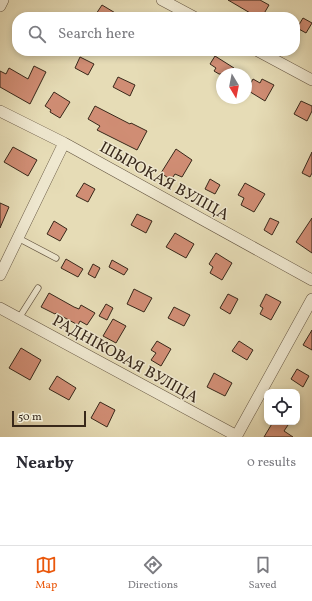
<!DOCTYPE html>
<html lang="en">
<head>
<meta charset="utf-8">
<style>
	body { margin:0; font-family:Vollkorn,serif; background:#f7f7f7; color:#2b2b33 }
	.controls { position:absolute; right:12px; bottom:12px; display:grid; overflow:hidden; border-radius:8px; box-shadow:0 2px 6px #0003 }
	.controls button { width:36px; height:36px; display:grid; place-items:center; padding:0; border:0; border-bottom:1px solid #e1e1e2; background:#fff; color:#2b2b33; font:20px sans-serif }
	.compass { position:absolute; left:216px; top:68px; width:36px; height:36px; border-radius:50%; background:#fff; box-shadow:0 2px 6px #0003; rotate:170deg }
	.scale { position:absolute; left:12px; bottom:10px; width:74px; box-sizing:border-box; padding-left:4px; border:2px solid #38281a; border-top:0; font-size:11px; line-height:14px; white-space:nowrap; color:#38281a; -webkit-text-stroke:3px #efe8d0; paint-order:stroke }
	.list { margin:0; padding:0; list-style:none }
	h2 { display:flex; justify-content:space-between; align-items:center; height:52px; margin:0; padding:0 16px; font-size:17px }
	h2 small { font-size:13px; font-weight:400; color:#7c7c81 }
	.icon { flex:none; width:22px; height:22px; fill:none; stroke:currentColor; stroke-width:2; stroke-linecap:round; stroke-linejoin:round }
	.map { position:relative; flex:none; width:312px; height:437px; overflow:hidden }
	.search { position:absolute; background:#fff; box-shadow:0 2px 6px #0003; left:12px; right:12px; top:12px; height:44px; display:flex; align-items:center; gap:10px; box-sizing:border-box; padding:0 14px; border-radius:16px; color:#7c7c81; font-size:15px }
	.sheet { height:108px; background:#fff }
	nav { display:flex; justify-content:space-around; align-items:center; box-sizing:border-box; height:56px; border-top:1px solid #e1e1e2; background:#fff; font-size:11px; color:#7c7c81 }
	nav a { display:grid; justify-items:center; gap:2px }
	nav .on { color:#ea580c }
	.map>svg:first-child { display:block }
</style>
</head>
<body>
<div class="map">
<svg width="312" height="437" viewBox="0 0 312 437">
	<rect width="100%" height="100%" fill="#e6dcb6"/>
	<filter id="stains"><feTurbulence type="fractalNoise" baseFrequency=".005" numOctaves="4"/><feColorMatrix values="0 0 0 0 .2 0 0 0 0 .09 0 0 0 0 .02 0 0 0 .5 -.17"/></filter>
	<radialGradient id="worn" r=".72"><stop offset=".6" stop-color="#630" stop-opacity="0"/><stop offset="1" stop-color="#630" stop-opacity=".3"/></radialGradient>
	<!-- building -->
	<path fill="#d08d74" stroke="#38281a" d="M228,0H260L269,5L262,17H257Z
		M102,5L122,17H94Z
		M303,18L312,23L306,33L297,28Z
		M215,56L234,68L231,74H219L214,71L216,68L210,64Z
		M80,57L94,64L88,75L75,68Z
		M34,66L46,72L30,104L0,87V71L6,74L9,68L28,79Z
		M118,77L135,85L130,96L113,87Z
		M253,79L260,83L262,79L274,85L265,101L247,90Z
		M54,92L70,102L60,118L50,112L51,110L45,106Z
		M301,101L312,106V111L307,121L294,114Z
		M95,106L130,124L131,123L147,131L137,150L97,130L100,126L88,119Z
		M13,147L37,160L28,176L4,162Z
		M176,149L192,160L182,177L175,174L171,180L161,173Z
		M312,152V173L310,177L302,173Z
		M210,179L220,185L215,194L205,189Z
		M84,183L95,189L88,202L76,196Z
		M245,183L265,194L254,212L241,205L244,198L238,195Z
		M0,203L9,207L0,228Z
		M137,214L152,221L146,233L131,225Z
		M270,218L279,222L272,235L264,230Z
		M312,218V253L296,242Z
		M54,221L67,229L60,241L47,234Z
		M175,233L194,244L186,258L166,247Z
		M216,253L232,263L222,280L210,273L213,267L209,264Z
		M66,259L83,269L78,277L61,268Z
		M112,260L128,269L124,275L109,267Z
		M93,264L100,268L95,278L88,274Z
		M134,289L152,298L144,312L127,304Z
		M49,293L74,307L79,309L81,305L95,313L87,325L80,321L78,325L56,313L55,314L41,307Z
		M228,294L238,299L230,314L220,308Z
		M266,294L281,302L271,320L260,314L263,308L260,306Z
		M106,304L113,308L107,320L99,316Z
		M174,307L190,315L184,326L168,318Z
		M113,319L126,326L116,343L103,336Z
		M312,330V350L303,345Z
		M157,341L171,349L161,366L151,360L156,353L151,350Z
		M239,341L253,350L247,360L232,351Z
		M21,348L41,360L30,380L9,368Z
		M297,369L309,376L303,387L291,379Z
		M214,373L232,383L225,396L207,387Z
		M57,376L76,388L69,400L49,389Z
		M100,402L115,410L107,427L91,418Z
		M273,422H290L284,431L293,437H264Z"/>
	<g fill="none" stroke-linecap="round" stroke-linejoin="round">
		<defs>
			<path id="service" d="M18,238L56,258
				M19,318L38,288"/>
			<path id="minor" d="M162,0L194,17
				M0,6L3,0
				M258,51L312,80
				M0,111L64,143L312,280
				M0,275L64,143
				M0,308L237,436
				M236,437L312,299"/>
		</defs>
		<!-- service casing -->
		<use href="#service" stroke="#645541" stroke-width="7"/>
		<!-- minor casing -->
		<use href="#minor" stroke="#645541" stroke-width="12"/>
		<!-- service -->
		<use href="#service" stroke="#efe8d0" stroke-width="5.5"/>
		<!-- minor -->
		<use href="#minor" stroke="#efe8d0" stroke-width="11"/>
	</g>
	<g text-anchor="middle" stroke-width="3" stroke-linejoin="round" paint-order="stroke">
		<!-- street labels -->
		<g font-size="16" fill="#38281a" stroke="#efe8d0">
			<text transform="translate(165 180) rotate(29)" y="6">ШЫРОКАЯ ВУЛІЦА</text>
			<text transform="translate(126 358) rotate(29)" y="6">РАДНІКОВАЯ ВУЛІЦА</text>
		</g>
	</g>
	<rect width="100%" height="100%" filter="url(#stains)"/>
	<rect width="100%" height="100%" fill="url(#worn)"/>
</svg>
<div class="controls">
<button><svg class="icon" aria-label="locate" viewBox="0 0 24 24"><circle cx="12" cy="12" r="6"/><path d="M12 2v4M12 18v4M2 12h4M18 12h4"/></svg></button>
</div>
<svg class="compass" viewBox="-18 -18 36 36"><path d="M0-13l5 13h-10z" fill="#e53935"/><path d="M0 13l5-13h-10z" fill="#7c7c81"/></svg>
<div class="scale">50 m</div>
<div class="search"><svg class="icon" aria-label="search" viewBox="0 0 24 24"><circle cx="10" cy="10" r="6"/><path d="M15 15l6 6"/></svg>Search here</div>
</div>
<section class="sheet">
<h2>Nearby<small>0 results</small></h2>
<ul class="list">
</ul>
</section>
<nav>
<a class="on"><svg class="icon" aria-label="map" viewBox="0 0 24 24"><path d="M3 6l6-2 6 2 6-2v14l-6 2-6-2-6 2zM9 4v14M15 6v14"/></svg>Map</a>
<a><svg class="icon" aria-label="directions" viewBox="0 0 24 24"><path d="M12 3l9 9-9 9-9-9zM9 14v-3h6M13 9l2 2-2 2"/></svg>Directions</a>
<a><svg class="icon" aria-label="saved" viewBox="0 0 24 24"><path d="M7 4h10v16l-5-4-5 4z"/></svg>Saved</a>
</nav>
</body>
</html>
